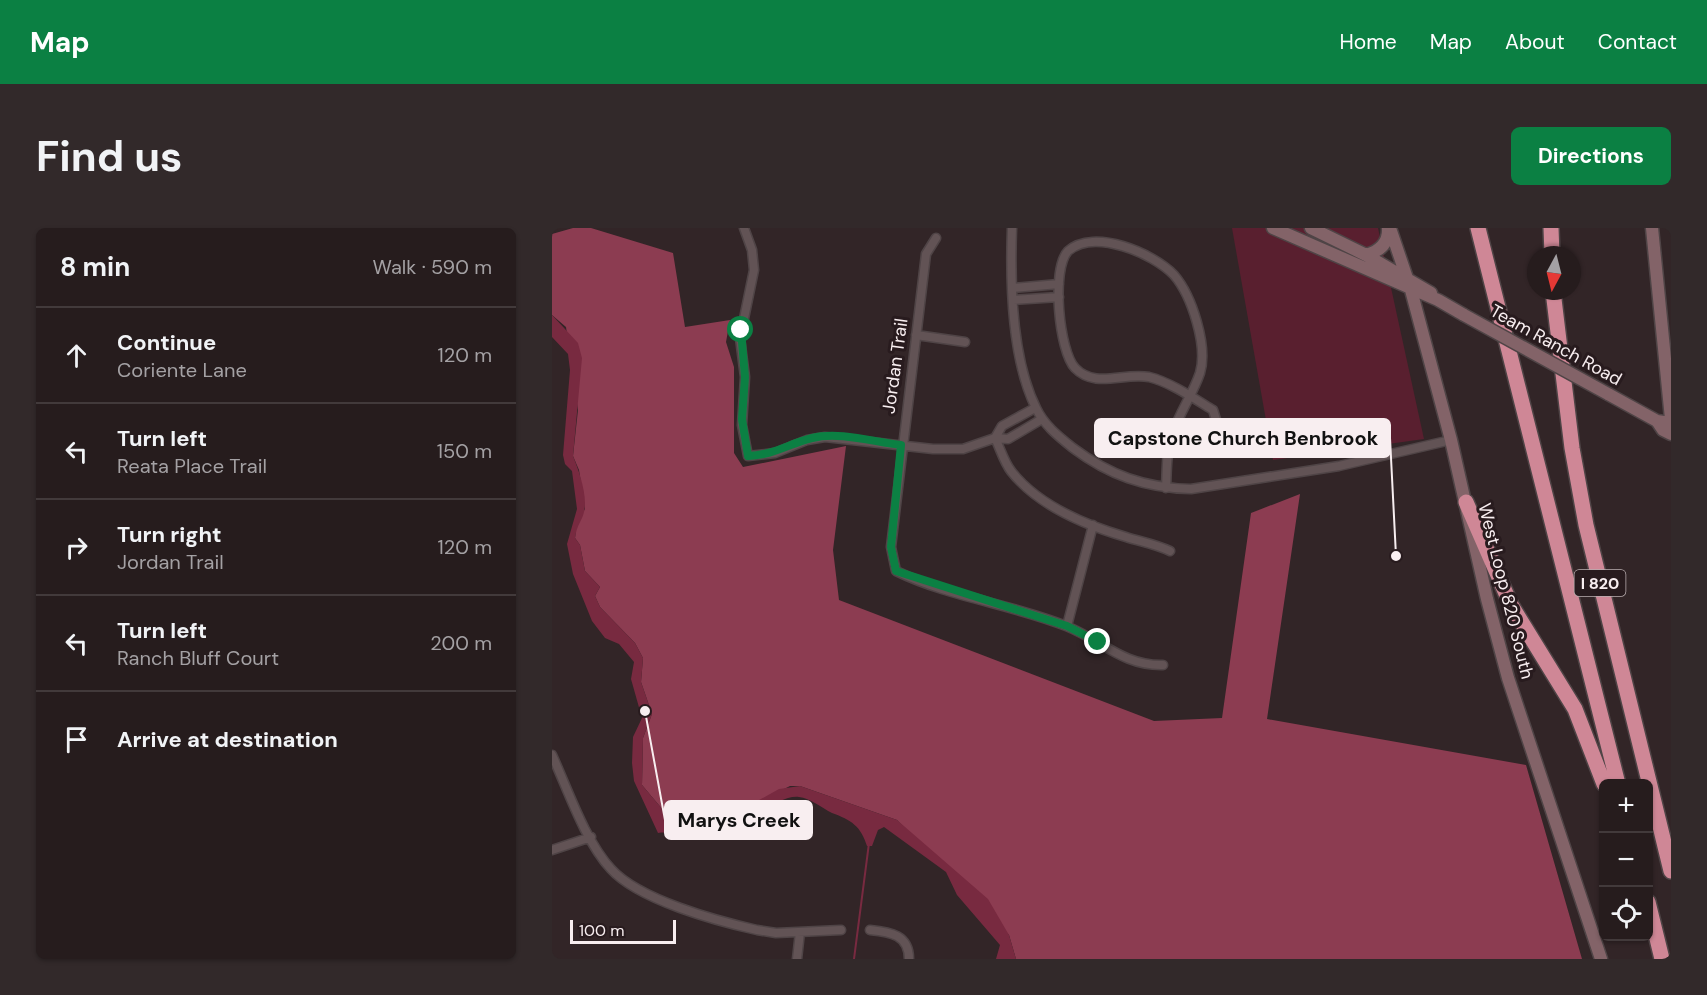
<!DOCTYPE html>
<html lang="en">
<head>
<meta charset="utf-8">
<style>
	body { margin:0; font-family:"DM Sans",sans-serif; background:#32292a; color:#f1f3f6 }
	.controls { position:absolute; right:18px; bottom:18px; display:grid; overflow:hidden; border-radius:9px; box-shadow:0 2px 4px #0004 }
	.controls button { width:54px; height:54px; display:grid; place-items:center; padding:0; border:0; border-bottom:2px solid #423a3b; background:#261c1d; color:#f1f3f6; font:30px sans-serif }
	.compass { position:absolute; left:975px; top:18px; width:54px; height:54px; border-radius:50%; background:#261c1d; box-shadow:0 2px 4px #0004; rotate:187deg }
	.scale { position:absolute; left:18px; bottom:15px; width:106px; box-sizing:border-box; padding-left:6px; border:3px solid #f8eef0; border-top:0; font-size:16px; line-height:21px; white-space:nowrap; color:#f8eef0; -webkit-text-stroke:4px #281b1e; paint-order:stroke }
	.stop { position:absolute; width:18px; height:18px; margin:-14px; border:4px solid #0b8043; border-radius:50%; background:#fff }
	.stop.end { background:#0b8043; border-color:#fff; box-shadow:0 2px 6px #0008 }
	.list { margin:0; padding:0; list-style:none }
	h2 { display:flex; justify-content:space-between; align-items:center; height:78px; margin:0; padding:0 24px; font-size:26px }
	h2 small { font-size:20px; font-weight:400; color:#a4a1a4 }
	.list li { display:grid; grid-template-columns:39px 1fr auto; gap:18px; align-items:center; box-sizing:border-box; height:96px; padding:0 24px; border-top:2px solid #423a3b }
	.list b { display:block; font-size:22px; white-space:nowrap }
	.list p { margin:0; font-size:20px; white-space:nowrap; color:#a4a1a4 }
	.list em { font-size:20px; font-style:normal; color:#a4a1a4 }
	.icon { flex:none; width:33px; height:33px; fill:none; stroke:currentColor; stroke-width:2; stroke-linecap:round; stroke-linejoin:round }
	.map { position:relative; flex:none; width:1119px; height:731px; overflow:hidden; border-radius:9px }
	header { display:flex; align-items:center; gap:36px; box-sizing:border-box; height:84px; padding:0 30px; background:#0b8043; color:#fff }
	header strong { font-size:28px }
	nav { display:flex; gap:33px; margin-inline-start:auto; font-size:21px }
	.intro { display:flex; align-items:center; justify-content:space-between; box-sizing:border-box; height:144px; padding:0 36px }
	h1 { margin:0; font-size:42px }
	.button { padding:15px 27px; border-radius:9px; background:#0b8043; color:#fff; font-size:21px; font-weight:700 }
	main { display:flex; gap:36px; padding:0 36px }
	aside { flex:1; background:#261c1d; border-radius:9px; box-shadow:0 2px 4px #0004 }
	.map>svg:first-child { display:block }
</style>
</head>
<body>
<header>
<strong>Map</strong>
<nav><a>Home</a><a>Map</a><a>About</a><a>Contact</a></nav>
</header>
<div class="intro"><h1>Find us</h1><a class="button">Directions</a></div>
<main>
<aside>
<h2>8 min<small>Walk · 590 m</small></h2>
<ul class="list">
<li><svg class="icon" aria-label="ahead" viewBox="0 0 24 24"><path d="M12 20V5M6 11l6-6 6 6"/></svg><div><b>Continue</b><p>Coriente Lane</p></div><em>120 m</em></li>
<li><svg class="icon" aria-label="left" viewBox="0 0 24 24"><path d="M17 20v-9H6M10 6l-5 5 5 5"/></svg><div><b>Turn left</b><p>Reata Place Trail</p></div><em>150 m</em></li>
<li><svg class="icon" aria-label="right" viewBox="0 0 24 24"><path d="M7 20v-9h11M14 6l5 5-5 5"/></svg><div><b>Turn right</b><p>Jordan Trail</p></div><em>120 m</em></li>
<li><svg class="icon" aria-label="left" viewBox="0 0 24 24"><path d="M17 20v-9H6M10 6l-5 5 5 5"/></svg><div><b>Turn left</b><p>Ranch Bluff Court</p></div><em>200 m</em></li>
<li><svg class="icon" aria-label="arrive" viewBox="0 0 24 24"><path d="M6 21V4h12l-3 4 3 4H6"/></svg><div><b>Arrive at destination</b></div></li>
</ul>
</aside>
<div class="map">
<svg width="1119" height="731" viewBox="0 0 1119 731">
	<rect width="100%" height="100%" fill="#322527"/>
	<!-- green -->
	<path fill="#591f2f" d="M680,0H826L872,211L721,232Z"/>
	<!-- forest -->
	<path fill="#8c3c51" d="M21,0H39L121,25L133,99L178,92L174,114L182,139V225L191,239L294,218L281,322L287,372L602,493L670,490L699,285L748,266L715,491L974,537L1030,731H464L457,707L345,592L248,558H238L180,587L133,589L111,582L90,557L91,510L100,486L89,454L91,430L83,415L48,379L43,368L48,359L33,343L28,317L23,310L25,294L33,281L27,242L21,228L26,182L14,99L0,87V6Z"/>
	<!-- water -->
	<path fill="#782a40" d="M0,87L26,115L30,130L21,228C27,243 36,268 32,284C30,293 25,296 23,310L28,317L33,343L48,359L43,368L48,379L83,415L91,430L89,454L100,486L91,510L90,557L111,582L122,588L180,587L227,561L248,558L345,592L436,671L457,707L464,731H444L448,717L405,667L394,644L332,599L326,602L320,618H315C309,598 299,592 280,585C270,580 258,570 247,569C222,566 191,605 165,611C144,615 126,602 106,605L82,553L80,535L81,509L90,490L79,451L82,434L67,416L53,410L40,393L21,346L15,316L25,281L20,243L13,236L11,227L18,142L16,126L0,109Z"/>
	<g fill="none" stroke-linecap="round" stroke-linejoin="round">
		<!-- stream -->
		<path stroke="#782a40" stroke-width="2" d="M302,731L317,615"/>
		<defs>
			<path id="street" d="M192,0L200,22L202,42L188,110L193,149L190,197L196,228L223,225L255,212L273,209L381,221H411L443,210L456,211L490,191
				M460,0C458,55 459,130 484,180C492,197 506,208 521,220C557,247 593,260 639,261L787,238L899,212
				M384,10L374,26L339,319L344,343C397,369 459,376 514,398C549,412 571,438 611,437
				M460,60L507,56
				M461,72L507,69
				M364,107L413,114
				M443,210C448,220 452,234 459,243C486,278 533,297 574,309C590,314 603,316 618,323
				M443,210L450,198L483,180
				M614,260C615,243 614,223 620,207C627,185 641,166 648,145C656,118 640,68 622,47C601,25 542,0 516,23C499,41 507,123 523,140C543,161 572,144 597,149C618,154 643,171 661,182L666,198L662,203L619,209
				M515,398L541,297
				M0,527C16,562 33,613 59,641C87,672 165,693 205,702L224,705L289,702
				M0,622L39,609
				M318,702C339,704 357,707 357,731
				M245,731L248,704"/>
			<path id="secondary" d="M721,0L886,72L912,87
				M759,0L814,27L879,65
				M838,0L859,62L899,212L935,371L956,450L1049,731
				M1100,0L1119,191
				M814,27C828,23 837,15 836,0
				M1056,166L1105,193L1119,195
				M1105,193L1111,202L1119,206"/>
			<path id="highway" d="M926,0L1066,556
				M999,0L1000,27
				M1001,63L1020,220L1034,297L1119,643
				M914,274L959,377L1023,481L1052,556
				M1096,674L1110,731"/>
		</defs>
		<!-- street casing -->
		<use href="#street" stroke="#4f4446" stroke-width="11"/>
		<!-- secondary casing -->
		<use href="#secondary" stroke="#4f4446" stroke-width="15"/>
		<!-- highway casing -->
		<use href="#highway" stroke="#4f4446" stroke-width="18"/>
		<!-- street -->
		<use href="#street" stroke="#625355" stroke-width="8"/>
		<!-- secondary -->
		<use href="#secondary" stroke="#836368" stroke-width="12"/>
		<!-- highway -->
		<use href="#highway" stroke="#cf8796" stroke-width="15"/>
		<defs>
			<path id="secondary-bridge" d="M912,87L1056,166"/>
		</defs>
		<!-- secondary-bridge casing -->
		<use href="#secondary-bridge" stroke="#4f4446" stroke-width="15" stroke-linecap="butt"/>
		<!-- secondary-bridge -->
		<use href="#secondary-bridge" stroke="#836368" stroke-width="12"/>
	</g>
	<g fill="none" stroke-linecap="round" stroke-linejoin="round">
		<!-- route -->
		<path stroke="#0b8043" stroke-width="8" d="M189,102L193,149L190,191L196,228C222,227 236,216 260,210C287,203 322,214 349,217L339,319L344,343L515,398L546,414"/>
	</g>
	<g text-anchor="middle" stroke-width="6" stroke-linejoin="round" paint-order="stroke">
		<!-- shield labels -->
		<rect fill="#281b1e" stroke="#baafb1" stroke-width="1.5" x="1022.5" y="342" width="51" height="26" rx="4.5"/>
		<g font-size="16" font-weight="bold" fill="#f8eef0">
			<text x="1048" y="361">I 820</text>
		</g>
		<!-- street labels -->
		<g font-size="18" fill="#f8eef0" stroke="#281b1e">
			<text transform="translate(1004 117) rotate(29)" y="6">Team Ranch Road</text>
			<text transform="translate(343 138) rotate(-82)" y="6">Jordan Trail</text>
			<text transform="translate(954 363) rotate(76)" y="6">West Loop 820 South</text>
		</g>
	</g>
	<!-- callouts -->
	<path fill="none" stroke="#f8eef0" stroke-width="2" d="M844 328L838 210M93 483L113 592"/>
	<g fill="#f8eef0" stroke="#281b1e" stroke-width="2">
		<circle cx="844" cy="328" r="6"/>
		<circle cx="93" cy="483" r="6"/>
	</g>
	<g fill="#f8eef0" stroke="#f8eef0" stroke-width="2">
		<rect x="543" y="191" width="295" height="38" rx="6"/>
		<rect x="113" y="573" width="147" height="38" rx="6"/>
	</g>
	<g font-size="20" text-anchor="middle" font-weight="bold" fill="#111">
		<text x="691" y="217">Capstone Church Benbrook</text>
		<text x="187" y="599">Marys Creek</text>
	</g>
</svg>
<div class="controls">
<button>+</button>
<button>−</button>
<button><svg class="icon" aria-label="locate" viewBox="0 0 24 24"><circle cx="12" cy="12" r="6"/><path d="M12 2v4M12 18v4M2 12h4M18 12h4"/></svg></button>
</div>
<svg class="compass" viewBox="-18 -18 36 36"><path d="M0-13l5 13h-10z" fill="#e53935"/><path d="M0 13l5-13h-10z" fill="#a4a1a4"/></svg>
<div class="scale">100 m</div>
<div class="stop" style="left:189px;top:102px"></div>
<div class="stop end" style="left:546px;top:414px"></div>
</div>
</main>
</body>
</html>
